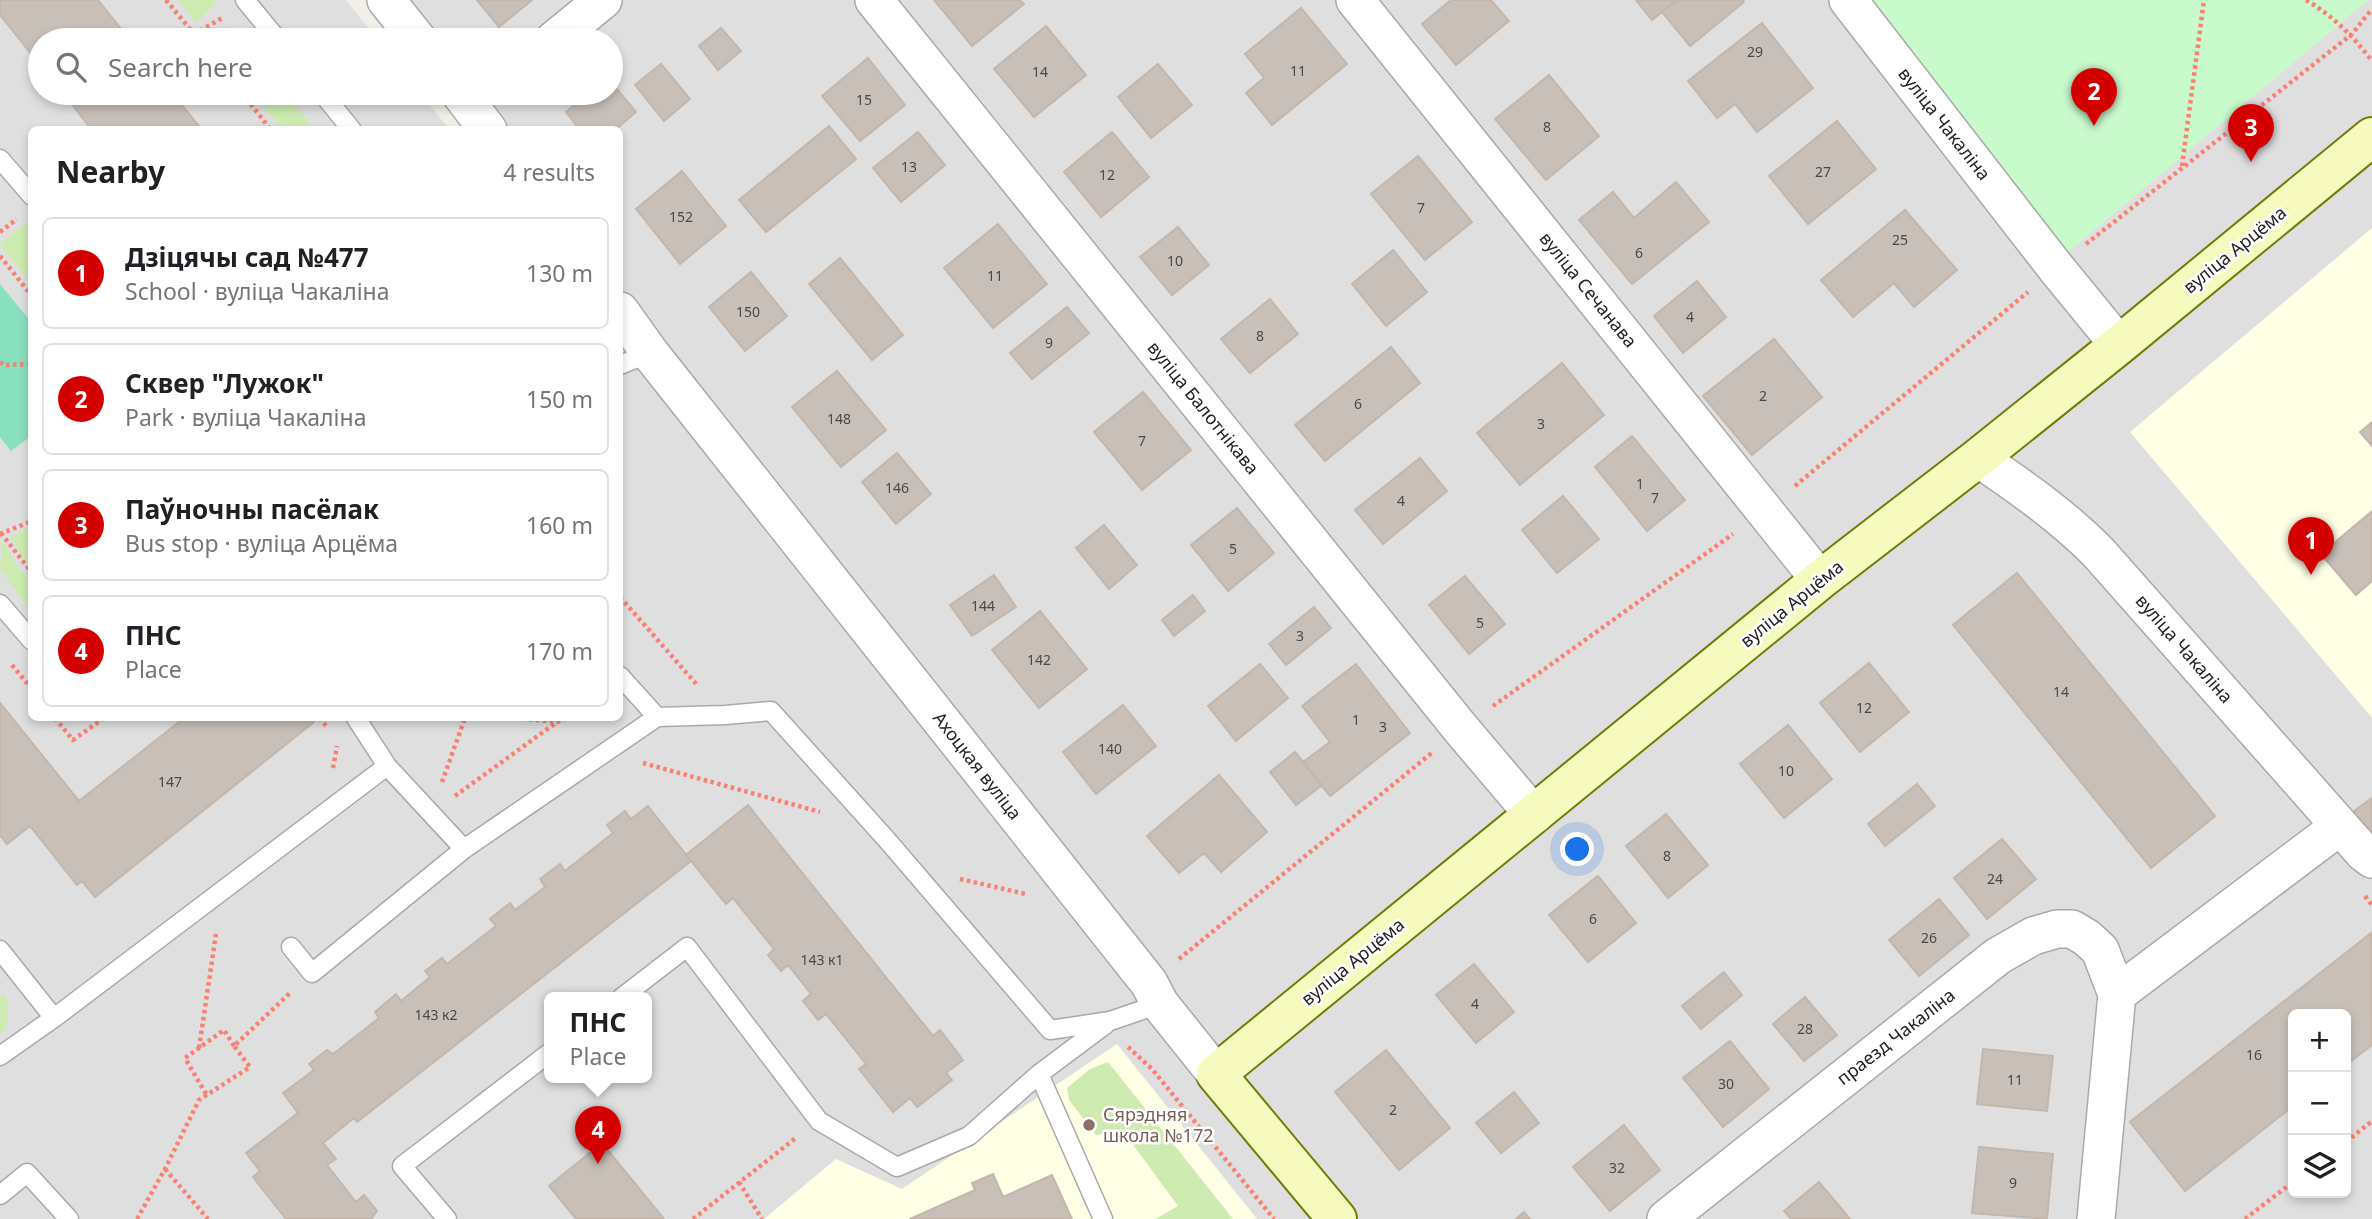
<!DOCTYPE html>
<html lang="en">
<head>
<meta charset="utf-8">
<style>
	body { margin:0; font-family:"Noto Sans",sans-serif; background:#f6f6f6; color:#202124 }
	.controls { position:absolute; right:21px; bottom:21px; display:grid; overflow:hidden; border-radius:10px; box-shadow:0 4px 10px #0003 }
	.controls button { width:63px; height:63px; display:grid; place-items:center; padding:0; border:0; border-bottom:2px solid #e0e0e0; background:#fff; color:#202124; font:35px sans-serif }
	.you { position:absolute; left:1578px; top:850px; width:24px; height:24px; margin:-18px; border:5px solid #fff; border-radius:50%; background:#1a73e8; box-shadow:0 0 0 10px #1a73e833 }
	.badge { display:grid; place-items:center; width:46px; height:46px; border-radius:50%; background:#d40000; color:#fff; font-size:23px; font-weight:700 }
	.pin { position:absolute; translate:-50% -58px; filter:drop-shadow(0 2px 4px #0008) }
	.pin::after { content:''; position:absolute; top:37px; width:24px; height:21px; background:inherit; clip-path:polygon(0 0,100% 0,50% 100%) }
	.popup { position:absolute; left:544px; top:992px; width:108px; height:91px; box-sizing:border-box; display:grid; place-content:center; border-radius:10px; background:#fff; filter:drop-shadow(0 2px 5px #0005); font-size:23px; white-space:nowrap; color:#757577 }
	.popup b { font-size:26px; color:#202124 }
	.popup::after { content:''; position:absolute; left:50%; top:100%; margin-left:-14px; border:14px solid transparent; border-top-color:#fff }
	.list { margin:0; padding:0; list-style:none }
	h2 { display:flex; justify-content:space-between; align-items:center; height:91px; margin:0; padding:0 28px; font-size:30px }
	h2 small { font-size:23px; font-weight:400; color:#757577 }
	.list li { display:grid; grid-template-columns:46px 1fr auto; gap:21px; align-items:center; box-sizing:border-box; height:112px; margin:0 14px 14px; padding:0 14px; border:2px solid #e0e0e0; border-radius:10px }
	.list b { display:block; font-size:26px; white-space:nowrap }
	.list p { margin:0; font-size:23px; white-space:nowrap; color:#757577 }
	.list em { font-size:23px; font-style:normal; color:#757577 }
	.icon { flex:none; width:38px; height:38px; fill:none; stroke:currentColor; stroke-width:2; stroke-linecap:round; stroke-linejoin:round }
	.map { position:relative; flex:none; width:2372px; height:1219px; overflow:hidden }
	.search { position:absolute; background:#fff; box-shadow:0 4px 10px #0003; left:28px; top:28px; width:595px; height:77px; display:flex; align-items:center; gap:18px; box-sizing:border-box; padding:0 24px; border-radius:38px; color:#757577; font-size:26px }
	.panel { position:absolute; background:#fff; box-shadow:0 4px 10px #0003; left:28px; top:126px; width:595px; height:595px; border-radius:10px }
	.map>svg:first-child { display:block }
</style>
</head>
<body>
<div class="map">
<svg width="2372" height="1219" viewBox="0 0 2372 1219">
	<rect width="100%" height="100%" fill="#f2efe9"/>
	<!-- residential -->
	<path fill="#e0dfdf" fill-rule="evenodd" d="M0,0H346L378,40H40V93H420L449,129L32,130V718H620V344L1316,1219H0ZM549,998H647V1078H549Z
		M391,0H2372V1219H1357L1134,946L620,290V130L493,129L464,93H611V40H423ZM2293,1014H2346V1193H2293Z"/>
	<!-- education -->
	<path fill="#ffffe5" d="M2372,228V718L2130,432Z
		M1117,1044L1257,1219H764L836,1159L902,1189Z"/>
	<!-- grass -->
	<path fill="#cdebb0" d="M178,0H212L215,4L196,23Z
		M228,27L235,30L243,40L209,39L218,31Z
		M252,93H285L314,129H282Z
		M29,220L32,224L31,284L0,244Z
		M31,526V565L23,558L10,537Z
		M2,540L21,572L31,577V611L0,569Z
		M4,993C10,1006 10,1024 0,1035V996Z
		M1108,1062L1233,1219H1155L1178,1206L1123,1131L1096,1135L1069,1100L1067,1088L1090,1069Z"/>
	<!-- park -->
	<path fill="#c8facc" d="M1873,0H2368L2068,252Z"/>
	<!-- pitch -->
	<path fill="#88e0be" d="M0,284L31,322V436L11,451L0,437Z"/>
	<!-- building -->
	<path fill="#c7bfb8" stroke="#c4b6ab" stroke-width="2" d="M0,0H98L130,40H40V65L0,15Z
		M477,0H532L499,27Z
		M934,0H1020L1024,4L972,46Z
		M1451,0H1491L1509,21L1456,65L1422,24Z
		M1636,0H1677L1652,20Z
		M1677,0H1743L1744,2L1690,46L1662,12Z
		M1301,8L1347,64L1272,125L1246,93L1264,78L1245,54Z
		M1762,23L1813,88L1757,132L1735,104L1717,118L1688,81Z
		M1046,26L1086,75L1034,117L994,69Z
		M721,28L741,51L718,70L699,46Z
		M868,58L905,105L860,141L822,96Z
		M661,64L690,99L664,121L635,85Z
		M1158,64L1192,105L1151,138L1118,97Z
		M1549,75L1599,136L1546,180L1495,119Z
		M611,82L636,112L615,130H580L566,112L589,93H611Z
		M63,93H172L202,130H92Z
		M1837,121L1876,169L1808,224L1769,176Z
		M829,126L856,159L766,232L739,200Z
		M918,132L945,165L901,202L873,168Z
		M1112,132L1149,177L1101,217L1064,172Z
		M1418,156L1472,222L1425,260L1371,194Z
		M682,171L726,226L680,264L636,209Z
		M1676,182L1709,222L1632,284L1579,220L1613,192L1634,218Z
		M1905,210L1957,270L1914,307L1894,283L1853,317L1821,280Z
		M998,224L1047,284L993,328L944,268Z
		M1178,227L1209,265L1172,295L1140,257Z
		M1393,250L1427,292L1386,326L1352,284Z
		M840,258L903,335L872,360L809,284Z
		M751,272L787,316L745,351L709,307Z
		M1697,281L1726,317L1683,353L1654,316Z
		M1270,299L1298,334L1250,373L1221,339Z
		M1067,307L1089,333L1032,379L1010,353Z
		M1774,339L1822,397L1752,455L1703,396Z
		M1391,347L1420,383L1325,461L1295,425Z
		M1562,363L1604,415L1520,485L1477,433Z
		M837,371L886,430L841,467L792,407Z
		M1143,392L1191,450L1142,490L1094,432Z
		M2372,422V446L2360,432Z
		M1632,436L1685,500L1647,531L1595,467Z
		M897,453L931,494L896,524L862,482Z
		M1420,458L1447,491L1383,544L1355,510Z
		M1563,496L1599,539L1557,573L1522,530Z
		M1237,508L1274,553L1228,591L1191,545Z
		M2372,511V581L2356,595L2321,554Z
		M1104,525L1137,565L1109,589L1076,548Z
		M2017,573L2215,816L2151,868L1953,625Z
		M994,575L1016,607L972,636L950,605Z
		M1465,576L1505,624L1469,654L1429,605Z
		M1193,595L1205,611L1174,636L1162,620Z
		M1314,607L1331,628L1286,665L1269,644Z
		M1040,611L1087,669L1039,708L992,650Z
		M1869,663L1909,712L1860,752L1820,703Z
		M1260,664L1288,698L1236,741L1208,706Z
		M1356,664L1410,733L1330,796L1303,762L1330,742L1302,706Z
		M0,703L79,801L184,718H310L314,722L95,897L82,881L77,885L30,826L7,844L0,835Z
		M1123,705L1156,746L1096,794L1063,752Z
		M1788,725L1832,779L1784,818L1740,764Z
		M1295,752L1322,785L1296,805L1270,772Z
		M1219,775L1267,832L1221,872L1204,853L1179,873L1147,836Z
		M1917,784L1935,806L1885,846L1868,824Z
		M2372,798V844L2350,814Z
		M748,805L933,1036L940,1030L963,1060L946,1073L952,1080L917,1107L910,1098L893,1112L859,1069L866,1064L826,1014L818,1020L803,1001L811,994L788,965L781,971L768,955L774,949L733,898L726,904L686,855Z
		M648,806L691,861L357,1122L354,1118L323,1143L336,1159L327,1165L356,1202L364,1195L377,1211L371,1219H286L253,1177L260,1171L246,1153L298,1113L283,1093L314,1070L309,1064L327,1050L333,1054L379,1018L375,1012L396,994L401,1001L430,977L425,971L442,958L447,964L496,926L490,919L510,903L515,910L545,887L540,879L560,864L565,871L613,833L607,825L625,811L631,819Z
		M1666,814L1708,865L1668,898L1626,846Z
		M2002,839L2036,879L1987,919L1954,878Z
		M1598,876L1636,923L1588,962L1549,915Z
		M1939,899L1969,935L1919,976L1889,940Z
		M2371,933L2372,1045L2346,1065V1014H2293V1106L2185,1191L2130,1122Z
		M1474,964L1514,1012L1476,1043L1436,995Z
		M1724,972L1742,995L1701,1029L1682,1006Z
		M1805,997L1837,1035L1804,1061L1773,1024Z
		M1730,1041L1769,1089L1723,1127L1683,1078Z
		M1983,1049L2053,1056L2047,1111L1977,1104Z
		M1386,1050L1450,1128L1399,1170L1335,1092Z
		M1514,1092L1539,1123L1501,1153L1476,1123Z
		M1624,1125L1660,1170L1610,1211L1573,1167Z
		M602,1143L664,1219H576L549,1186Z
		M1979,1147L2053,1154L2047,1219L1972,1213Z
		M993,1174L1003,1197L1052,1175L1072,1219H910L975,1190L972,1183Z
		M1819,1182L1850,1219H1791L1784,1211Z
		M1524,1212L1530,1219H1516Z"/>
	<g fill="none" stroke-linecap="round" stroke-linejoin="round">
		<defs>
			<path id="lane" d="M245,0L278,40
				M322,93L352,130
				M0,159L32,196
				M620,365L650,353
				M0,604L32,641
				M620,676L657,717L725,715L771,711L887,840L1050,1030L1110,1021L1160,1004
				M387,766L464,849
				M291,947L312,973L464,849L657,717
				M0,950L54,1018
				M621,998L687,947L819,1121L897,1167L969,1136L1039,1074L1106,1024
				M0,1056L54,1018L387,766L356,718
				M1039,1074L1103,1219
				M0,1195L27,1173L69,1219
				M447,1219L402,1166L549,1053"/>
			<path id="street" d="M386,0L418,40
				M874,0L1461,729L1534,815
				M1355,0L1820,580
				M1848,0L2056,268L2119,345
				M554,40L603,0
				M460,93L488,130
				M620,311L650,353L1149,983L1160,1004L1216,1074
				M1978,458C2021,487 2062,516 2098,552L2340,826L2364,853L2372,859
				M2117,994L2340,826
				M1666,1219L1998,956L2033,936L2057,929H2072L2087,938L2100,950L2117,994L2096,1219"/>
			<path id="secondary" d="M1337,1219L1216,1074L1820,580L1978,458L2119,345L2372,137"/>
		</defs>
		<!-- lane casing -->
		<use href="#lane" stroke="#a9a9a9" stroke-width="21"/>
		<!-- street casing -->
		<use href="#street" stroke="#a9a9a9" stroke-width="40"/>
		<!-- secondary casing -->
		<use href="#secondary" stroke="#707d05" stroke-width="42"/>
		<!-- path -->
		<path stroke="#fa8072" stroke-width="4.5" stroke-dasharray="3.5 3.5" stroke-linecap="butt" d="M166,0L199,40
			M2306,0C2333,16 2353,36 2372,61
			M194,34L224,17
			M242,93L271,130
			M2182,166L2204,0
			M0,232L17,219
			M2086,244L2352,34L2372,9
			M0,256L32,296
			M0,362L4,365L32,364
			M1795,486L2028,292
			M1,533L32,573
			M0,534L32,521
			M620,597L698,686
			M12,665L32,689
			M1493,706L1733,534
			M55,718L73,740L104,718
			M319,718L327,727
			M515,718L557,722L568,718
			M643,763L820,812
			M333,768L337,746
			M442,782L465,718
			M455,796L557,722L559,718
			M960,879L1026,894
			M2365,896L2372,905
			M1179,959L1433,752
			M1128,1047L1152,1069L1274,1219
			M199,1048L216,934
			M206,1094L185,1058L224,1030L234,1046
			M2346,1142L2372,1121
			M165,1169L208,1219
			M739,1182L762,1219
			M137,1219L165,1169L199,1100L250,1067L234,1046L291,992
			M693,1219L797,1137
			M2245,1219L2293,1182"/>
		<!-- lane -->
		<use href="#lane" stroke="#fff" stroke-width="18"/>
		<!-- street -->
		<use href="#street" stroke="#fff" stroke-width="37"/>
		<!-- secondary -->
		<use href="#secondary" stroke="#f7fabf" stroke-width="38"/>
	</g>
	<!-- markers -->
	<circle fill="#8d6e63" stroke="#fff" stroke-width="2.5" cx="1089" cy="1125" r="7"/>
	<g text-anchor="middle" stroke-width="5" stroke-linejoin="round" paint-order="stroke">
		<!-- number labels -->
		<g font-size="14" fill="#4b4948">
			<text x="1755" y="57">29</text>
			<text x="1298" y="76">11</text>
			<text x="1040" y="77">14</text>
			<text x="864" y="105">15</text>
			<text x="1547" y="132">8</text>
			<text x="909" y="172">13</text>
			<text x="1823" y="177">27</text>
			<text x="1107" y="180">12</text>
			<text x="1421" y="213">7</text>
			<text x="681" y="222">152</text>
			<text x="1900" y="245">25</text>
			<text x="1639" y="258">6</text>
			<text x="1175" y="266">10</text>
			<text x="995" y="281">11</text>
			<text x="748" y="317">150</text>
			<text x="1690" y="322">4</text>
			<text x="1260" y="341">8</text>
			<text x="1049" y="348">9</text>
			<text x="1763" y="401">2</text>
			<text x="1358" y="409">6</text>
			<text x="839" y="424">148</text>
			<text x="1541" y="429">3</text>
			<text x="1142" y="446">7</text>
			<text x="1640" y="489">1</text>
			<text x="897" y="493">146</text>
			<text x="1655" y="503">7</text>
			<text x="1401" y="506">4</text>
			<text x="1233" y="554">5</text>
			<text x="983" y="611">144</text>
			<text x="1480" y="628">5</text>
			<text x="1300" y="641">3</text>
			<text x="1039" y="665">142</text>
			<text x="2061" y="697">14</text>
			<text x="1864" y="713">12</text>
			<text x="1356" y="725">1</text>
			<text x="1383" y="732">3</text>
			<text x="1110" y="754">140</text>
			<text x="1786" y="776">10</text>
			<text x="170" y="787">147</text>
			<text x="1667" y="861">8</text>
			<text x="1995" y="884">24</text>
			<text x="1593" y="924">6</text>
			<text x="1929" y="943">26</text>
			<text x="822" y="965">143 к1</text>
			<text x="1475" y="1009">4</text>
			<text x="436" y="1020">143 к2</text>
			<text x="1805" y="1034">28</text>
			<text x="2254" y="1060">16</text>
			<text x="2015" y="1085">11</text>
			<text x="1726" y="1089">30</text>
			<text x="1393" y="1115">2</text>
			<text x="1617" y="1173">32</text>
			<text x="2013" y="1188">9</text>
		</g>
		<!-- street labels -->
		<g font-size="18" fill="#222" stroke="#fff">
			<text transform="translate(1944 124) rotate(52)" y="6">вуліца Чакаліна</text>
			<text transform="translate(2235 250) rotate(-39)" y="6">вуліца Арцёма</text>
			<text transform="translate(1588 290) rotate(51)" y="6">вуліца Сечанава</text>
			<text transform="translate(1203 408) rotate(51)" y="6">вуліца Балотнікава</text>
			<text transform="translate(1792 604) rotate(-39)" y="6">вуліца Арцёма</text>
			<text transform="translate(2184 649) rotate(49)" y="6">вуліца Чакаліна</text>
			<text transform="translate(977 766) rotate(52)" y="6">Ахоцкая вуліца</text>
			<text transform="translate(1353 962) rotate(-39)" y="6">вуліца Арцёма</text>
			<text transform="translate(1896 1037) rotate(-38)" y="6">праезд Чакаліна</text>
		</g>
		<!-- education labels -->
		<g font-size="18" fill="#785e54" stroke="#fff" text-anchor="start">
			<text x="1103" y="1121">Сярэдняя<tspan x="1103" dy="21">школа №172</tspan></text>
		</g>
	</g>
</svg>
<div class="controls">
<button>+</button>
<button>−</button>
<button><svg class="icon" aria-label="layers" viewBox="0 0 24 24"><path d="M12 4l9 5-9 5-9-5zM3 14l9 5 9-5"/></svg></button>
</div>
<div class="you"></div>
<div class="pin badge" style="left:2311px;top:575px">1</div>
<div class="pin badge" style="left:2094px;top:126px">2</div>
<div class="pin badge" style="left:2251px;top:162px">3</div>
<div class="pin badge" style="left:598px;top:1164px">4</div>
<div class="popup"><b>ПНС</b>Place</div>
<div class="search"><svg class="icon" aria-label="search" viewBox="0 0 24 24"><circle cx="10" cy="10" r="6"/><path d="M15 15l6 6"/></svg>Search here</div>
<section class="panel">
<h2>Nearby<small>4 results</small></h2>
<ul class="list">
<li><span class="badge">1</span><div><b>Дзіцячы сад №477</b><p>School · вуліца Чакаліна</p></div><em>130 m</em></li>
<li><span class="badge">2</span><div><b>Сквер &quot;Лужок&quot;</b><p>Park · вуліца Чакаліна</p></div><em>150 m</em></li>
<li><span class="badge">3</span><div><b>Паўночны пасёлак</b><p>Bus stop · вуліца Арцёма</p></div><em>160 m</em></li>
<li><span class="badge">4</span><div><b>ПНС</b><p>Place</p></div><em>170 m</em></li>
</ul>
</section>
</div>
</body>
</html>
